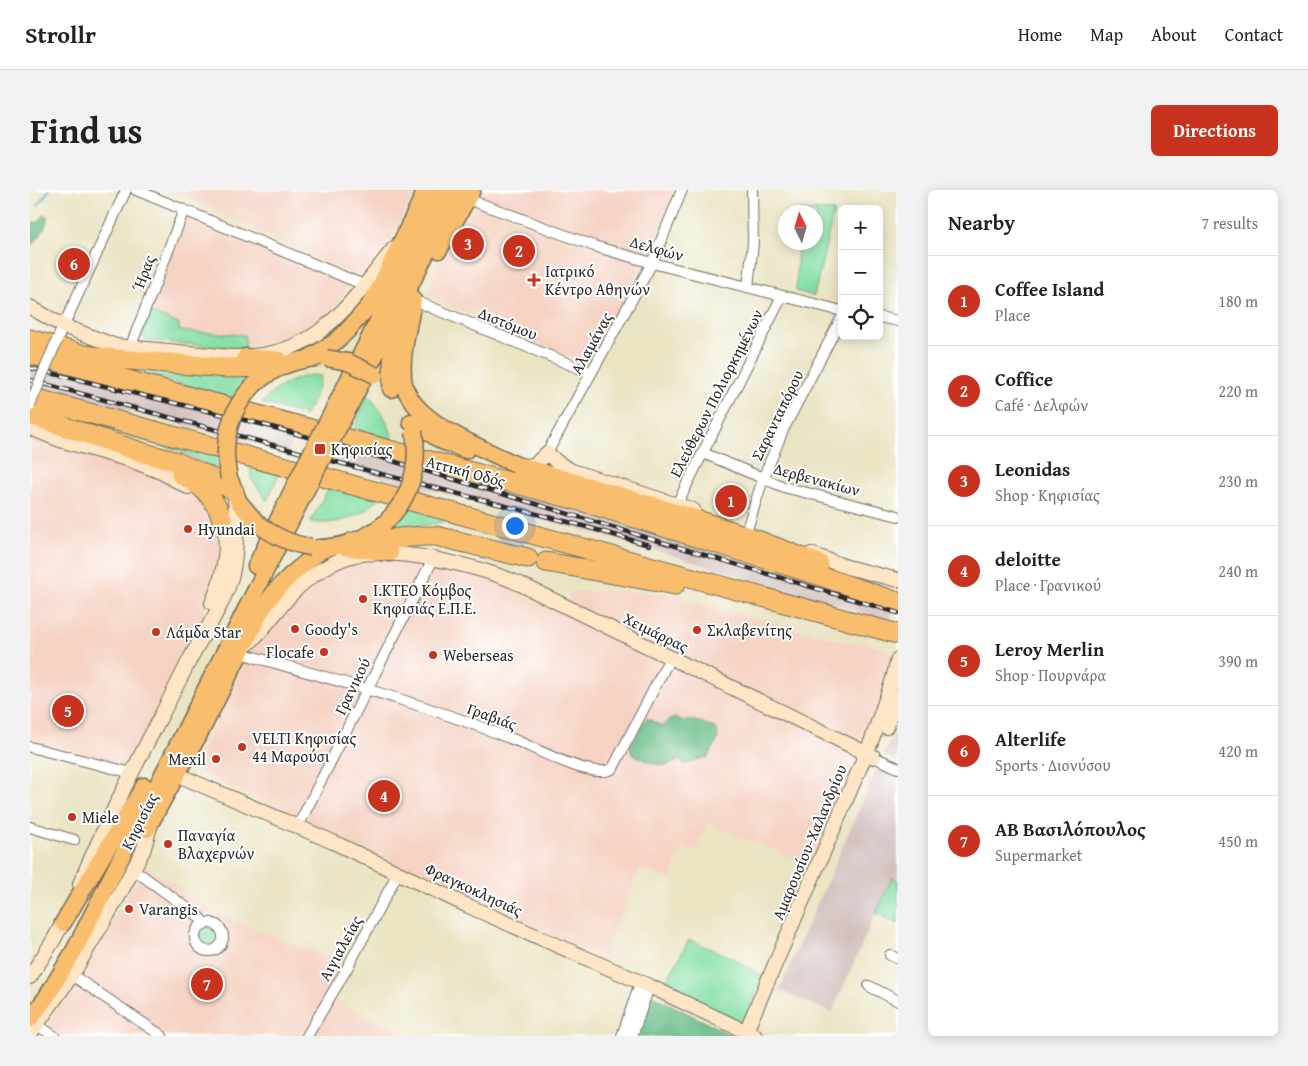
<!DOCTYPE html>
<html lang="en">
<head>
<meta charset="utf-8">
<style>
	body { margin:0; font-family:"Gentium Book Plus",serif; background:#f2f2f2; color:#222 }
	.controls { position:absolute; right:15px; top:15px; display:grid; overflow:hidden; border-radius:8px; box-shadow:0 2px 12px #0003 }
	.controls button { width:45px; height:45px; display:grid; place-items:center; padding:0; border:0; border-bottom:1px solid #e0e0e0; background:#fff; color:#222; font:25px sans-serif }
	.compass { position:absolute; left:748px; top:15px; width:45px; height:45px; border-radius:50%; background:#fff; box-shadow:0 2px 12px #0003; rotate:355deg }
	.you { position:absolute; left:484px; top:335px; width:18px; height:18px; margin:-12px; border:4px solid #fff; border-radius:50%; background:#1a73e8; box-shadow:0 0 0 8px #1a73e833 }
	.badge { display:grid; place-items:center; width:32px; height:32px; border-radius:50%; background:#c8321e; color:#fff; font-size:16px; font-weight:700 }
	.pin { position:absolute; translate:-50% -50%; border:2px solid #fff; box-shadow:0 1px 5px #0006 }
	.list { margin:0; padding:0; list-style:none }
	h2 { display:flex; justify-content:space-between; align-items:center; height:65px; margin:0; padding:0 20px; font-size:21px }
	h2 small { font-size:16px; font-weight:400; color:#767676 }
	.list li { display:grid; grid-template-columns:32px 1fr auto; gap:15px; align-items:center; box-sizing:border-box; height:90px; padding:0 20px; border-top:1px solid #e0e0e0 }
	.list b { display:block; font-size:19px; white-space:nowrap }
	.list p { margin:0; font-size:16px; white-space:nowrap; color:#767676 }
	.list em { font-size:16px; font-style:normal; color:#767676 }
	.icon { flex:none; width:28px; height:28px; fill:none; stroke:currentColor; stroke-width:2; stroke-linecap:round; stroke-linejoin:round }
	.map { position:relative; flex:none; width:868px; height:846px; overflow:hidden; border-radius:8px }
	header { display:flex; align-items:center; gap:30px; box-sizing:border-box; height:70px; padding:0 25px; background:#fff; border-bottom:1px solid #e0e0e0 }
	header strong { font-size:24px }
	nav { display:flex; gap:28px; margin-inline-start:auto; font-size:18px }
	.intro { display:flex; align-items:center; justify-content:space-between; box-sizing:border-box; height:120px; padding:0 30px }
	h1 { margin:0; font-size:35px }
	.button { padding:12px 22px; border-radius:8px; background:#c8321e; color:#fff; font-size:18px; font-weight:700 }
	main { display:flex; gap:30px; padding:0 30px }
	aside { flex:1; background:#fff; border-radius:8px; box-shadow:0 2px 12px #0003 }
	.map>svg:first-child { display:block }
</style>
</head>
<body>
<header>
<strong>Strollr</strong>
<nav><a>Home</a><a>Map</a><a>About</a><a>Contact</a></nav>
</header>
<div class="intro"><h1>Find us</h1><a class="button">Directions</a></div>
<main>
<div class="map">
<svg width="868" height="846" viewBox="0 0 868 846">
	<rect width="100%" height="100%" fill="#fff"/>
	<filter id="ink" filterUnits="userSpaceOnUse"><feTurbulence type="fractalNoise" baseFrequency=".02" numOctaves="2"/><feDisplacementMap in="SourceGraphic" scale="10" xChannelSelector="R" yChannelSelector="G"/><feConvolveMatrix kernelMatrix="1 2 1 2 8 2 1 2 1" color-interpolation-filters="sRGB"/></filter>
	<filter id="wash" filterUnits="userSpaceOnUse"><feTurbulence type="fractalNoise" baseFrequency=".0096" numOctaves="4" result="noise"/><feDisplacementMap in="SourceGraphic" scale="20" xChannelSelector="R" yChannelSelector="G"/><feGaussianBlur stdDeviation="1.12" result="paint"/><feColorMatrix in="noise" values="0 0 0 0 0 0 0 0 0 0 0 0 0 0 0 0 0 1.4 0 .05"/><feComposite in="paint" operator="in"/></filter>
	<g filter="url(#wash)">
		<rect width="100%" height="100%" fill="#eae4c3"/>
		<!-- built -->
		<path fill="#f5d2c2" d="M142,0H386L357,57L329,87Z
			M449,0H646L619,65L558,51L502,30L452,7L449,4Z
			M442,14H448L533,50L606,70L610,74L609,80L561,176L403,109L399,105L398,100L437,19Z
			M158,27L318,95L309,114L299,123L275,138L263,145L248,150L215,154V146L148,141L120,122Z
			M0,245L52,256L163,300L182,320L193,359L185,396L167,438L97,579L0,553V470H6L0,433Z
			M350,368L434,381L468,393L536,426L538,402L572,401L647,404L656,410L816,452L832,453L847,457L860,464V470L845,525L779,674L677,633L666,661L652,657L640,689L610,678L572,768L277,634L163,578L224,455L262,407L304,375Z
			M115,675L189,724L314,774L295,806L375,843L374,846H10L51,785Z"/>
		<!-- industrial -->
		<path fill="#d1bfbd" d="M0,172L267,242L257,263L0,194Z
			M318,255L460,293L863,417L861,431L594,351L308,276Z
			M868,532V571L867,573L854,565Z
			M848,576L868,583V691L861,688L802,823L749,800Z"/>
		<!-- green -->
		<path fill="#84dfa5" stroke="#588568" d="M770,20L804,21L784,106L766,101L768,53L786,52V22H770Z
			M120,122L149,134V141L215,145V159L121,151L115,149L112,145Z
			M75,174L180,179L218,189L204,208Z
			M281,185L291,186L285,207L275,225L232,213C246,198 260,189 281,185Z
			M337,205C350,218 359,232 363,250L324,239Z
			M0,216L194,266L197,286L183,277L145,259Z
			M218,271L250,281L237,311L222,289Z
			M301,294L350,307C332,327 306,336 280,332Z
			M374,313L426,330L382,337L359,333Z
			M862,688L868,691V734L846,723Z
			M170 746a9 9 0 1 1 18 0a9 9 0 1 1-18 0Z
			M659,750L702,768L733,787L715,829L711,833L634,796Z"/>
		<!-- forest -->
		<path fill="#6bbe8a" stroke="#4b745a" d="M14,25L17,26C18,35 8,52 0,55V33L9,32Z
			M617,528L632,536L638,530L647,528C654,532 656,530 663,531C671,531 679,536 687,539L688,549L678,567C668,568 666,573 655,574L650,570C629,581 622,572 602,564L600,557Z
			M619,804L703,846H605Z"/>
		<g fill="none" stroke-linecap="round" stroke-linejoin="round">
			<!-- stream -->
			<path stroke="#52b8d0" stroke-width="2.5" d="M8,15L19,0"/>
		</g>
	</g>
	<g filter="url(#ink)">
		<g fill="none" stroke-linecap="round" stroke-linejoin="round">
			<defs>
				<path id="street" d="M106,0L334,95
					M438,9L564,56L622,73L812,121
					M718,97L723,53L722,0
					M383,110L561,183
					M849,127L868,131
					M27,150L96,0
					M100,158L154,20
					M517,263L622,73L652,0
					M673,263L754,297L868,326
					M647,314L752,106
					M717,339L733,289L753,240L812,127
					M210,463C305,490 400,515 492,553C510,561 567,591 583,578L640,468
					M0,557L102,583
					M844,567L868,578
					M268,636L403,369
					M0,637L44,650
					M103,679L168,726L174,733
					M165 747a14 14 0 1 1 28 0a14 14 0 1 1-28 0Z
					M860,765L868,769
					M42,785L132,846
					M839,796L868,811
					M7,835L24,846
					M277,846L316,780L368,683
					M592,846L610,793
					M602,846L619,797"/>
				<path id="secondary" d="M0,117L33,136L86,156L201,167C287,169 316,118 364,58
					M0,238L30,250L100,270L131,282L158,297
					M491,277L506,274L517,263L528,273L542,281L663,320
					M781,364L817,377L868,390
					M182,413C192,391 204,346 188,325
					M218,454C241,433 255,405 281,387C294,377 309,369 325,365C367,357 450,376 490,394L844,567
					M856,537L868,507
					M148,585L303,652L436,715L617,795L725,846
					M50,694C82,617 123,543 160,469C175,440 194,416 202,384C208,358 206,330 205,304
					M0,787L23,751L38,723
					M0,844L42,785L87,709L113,661L122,630
					M714,846L841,552L862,492L868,469"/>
				<path id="primary" d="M409,60L442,0
					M383,110C379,137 369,168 374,194C383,234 457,259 490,277
					M215,167L250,170
					M277,169L305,152L317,141L339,116L351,95L396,0
					M225,194C243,178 263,170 286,168
					M361,199L362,165L371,138
					M307,213L413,0
					M319,217L428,0
					M381,232L412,251L436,260
					M200,290L209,312L226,332
					M314,357L360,363
					M288,358C313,358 335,349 354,334
					M226,376L264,297
					M117,639L174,535L231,421L245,401L262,384L290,361L299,357
					M33,733L114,596
					M0,829L16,808L45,759L276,300"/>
				<path id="highway" d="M0,149L55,165L75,168L197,178L249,177
					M0,164L554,312L781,383L868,412
					M0,207L868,444
					M0,225L114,263L147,272L176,285L204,301
					M490,277L684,335L730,351L789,374
					M151,284C172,296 186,308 193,332
					M323,352L394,346H406L498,368
					M516,372L645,395"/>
			</defs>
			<!-- street casing -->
			<use href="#street" stroke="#6e6c60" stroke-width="12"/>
			<!-- secondary casing -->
			<use href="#secondary" stroke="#6e6c60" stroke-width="16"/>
			<!-- primary casing -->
			<use href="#primary" stroke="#6e6c60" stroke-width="19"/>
			<!-- highway casing -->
			<use href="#highway" stroke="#6e6c60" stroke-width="21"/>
			<!-- street -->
			<use href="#street" stroke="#fff" stroke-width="10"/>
			<!-- secondary -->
			<use href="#secondary" stroke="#fde5c5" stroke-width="14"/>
			<!-- primary -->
			<use href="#primary" stroke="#f9be6d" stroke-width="16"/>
			<!-- highway -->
			<use href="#highway" stroke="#f9be6d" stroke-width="19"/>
			<defs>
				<path id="rail" d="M0,178L231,234L356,269L868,423
					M0,190L351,284L546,334L619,355"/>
			</defs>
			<!-- rail casing -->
			<use href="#rail" stroke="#2b2b2b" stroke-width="4.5"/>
			<!-- rail -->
			<use href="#rail" stroke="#fff" stroke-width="2.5" stroke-dasharray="8" stroke-linecap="butt"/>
			<defs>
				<path id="street-bridge" d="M0,215L27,150"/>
				<path id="primary-bridge" d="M296,168L318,172L345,185
					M199,288C191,253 199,219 225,194
					M264,297L307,213
					M276,300L319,217
					M226,332C243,346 260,354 281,357
					M354,334C380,309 390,277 384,242"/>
			</defs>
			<!-- street-bridge casing -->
			<use href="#street-bridge" stroke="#6e6c60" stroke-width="12" stroke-linecap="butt"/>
			<!-- primary-bridge casing -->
			<use href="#primary-bridge" stroke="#6e6c60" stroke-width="19" stroke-linecap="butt"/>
			<!-- street-bridge -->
			<use href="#street-bridge" stroke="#fff" stroke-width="10"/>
			<!-- primary-bridge -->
			<use href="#primary-bridge" stroke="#f9be6d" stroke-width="16"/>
		</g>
	</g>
	<!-- markers -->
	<g fill="#c8321e" stroke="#fff" stroke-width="2">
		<path d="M501.5 82.5h5v5h5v5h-5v5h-5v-5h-5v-5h5z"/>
		<rect x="284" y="253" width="12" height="12" rx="2.5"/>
		<circle cx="158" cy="339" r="5"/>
		<circle cx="333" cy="409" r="5"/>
		<circle cx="265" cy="439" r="5"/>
		<circle cx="667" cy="440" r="5"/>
		<circle cx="126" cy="442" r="5"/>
		<circle cx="294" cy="462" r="5"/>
		<circle cx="403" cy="465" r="5"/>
		<circle cx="212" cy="557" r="5"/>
		<circle cx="186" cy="569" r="5"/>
		<circle cx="42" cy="627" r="5"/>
		<circle cx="138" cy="654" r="5"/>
		<circle cx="99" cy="719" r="5"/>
	</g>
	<g text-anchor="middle" stroke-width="4" stroke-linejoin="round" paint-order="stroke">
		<!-- street labels -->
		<g font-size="16" fill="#2b2b2b" stroke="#fff">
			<text transform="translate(627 58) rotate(16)" y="6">Δελφών</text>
			<text transform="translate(113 83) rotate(-69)" y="6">Ήρας</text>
			<text transform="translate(478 133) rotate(22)" y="6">Διστόμου</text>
			<text transform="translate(561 153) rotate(-61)" y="6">Αλαμάνας</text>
			<text transform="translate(686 203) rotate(-63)" y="6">Ελεύθερων Πολιορκημένων</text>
			<text transform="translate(747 225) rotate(-64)" y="6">Σαρανταπόρου</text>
			<text transform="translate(436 281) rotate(15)" y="6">Αττική Οδός</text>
			<text transform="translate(787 289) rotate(15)" y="6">Δερβενακίων</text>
			<text transform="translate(626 442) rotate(26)" y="6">Χειμάρρας</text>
			<text transform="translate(322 496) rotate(-64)" y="6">Γρανικού</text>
			<text transform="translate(462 526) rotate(20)" y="6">Γραβιάς</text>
			<text transform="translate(109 631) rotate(-63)" y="6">Κηφισίας</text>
			<text transform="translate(779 652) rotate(-67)" y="6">Αμαρουσίου-Χαλανδρίου</text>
			<text transform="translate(444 699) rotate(25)" y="6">Φραγκοκλησιάς</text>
			<text transform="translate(310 758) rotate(-61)" y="6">Αιγιαλείας</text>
		</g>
		<!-- poi labels -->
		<g font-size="16" fill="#2b2b2b" stroke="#fff" text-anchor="start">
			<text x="515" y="87">Ιατρικό<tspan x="515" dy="18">Κέντρο Αθηνών</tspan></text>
			<text x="301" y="265">Κηφισίας</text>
			<text x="168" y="345">Hyundai</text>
			<text x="343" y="406">Ι.ΚΤΕΟ Κόμβος<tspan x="343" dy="18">Κηφισιάς Ε.Π.Ε.</tspan></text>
			<text x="275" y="445">Goody's</text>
			<text x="677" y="446">Σκλαβενίτης</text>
			<text x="136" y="448">Λάμδα Star</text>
			<text x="284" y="468" text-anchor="end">Flocafe</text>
			<text x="413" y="471">Weberseas</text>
			<text x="222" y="554">VELTI Κηφισίας<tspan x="222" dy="18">44 Μαρούσι</tspan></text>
			<text x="176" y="575" text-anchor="end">Mexil</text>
			<text x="52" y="633">Miele</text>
			<text x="148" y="651">Παναγία<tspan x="148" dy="18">Βλαχερνών</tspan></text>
			<text x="109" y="725">Varangis</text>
		</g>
	</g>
</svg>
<div class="controls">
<button>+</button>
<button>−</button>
<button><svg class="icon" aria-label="locate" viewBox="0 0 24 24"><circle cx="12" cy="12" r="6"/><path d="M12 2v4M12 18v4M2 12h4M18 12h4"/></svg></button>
</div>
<svg class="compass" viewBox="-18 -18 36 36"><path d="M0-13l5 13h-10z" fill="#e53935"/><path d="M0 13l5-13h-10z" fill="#767676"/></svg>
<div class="you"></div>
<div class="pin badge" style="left:701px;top:311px">1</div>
<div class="pin badge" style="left:489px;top:61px">2</div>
<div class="pin badge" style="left:438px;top:54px">3</div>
<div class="pin badge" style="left:354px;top:606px">4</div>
<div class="pin badge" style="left:38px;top:521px">5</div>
<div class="pin badge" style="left:44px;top:74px">6</div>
<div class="pin badge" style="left:177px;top:794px">7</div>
</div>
<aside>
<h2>Nearby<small>7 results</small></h2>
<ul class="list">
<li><span class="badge">1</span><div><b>Coffee Island</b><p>Place</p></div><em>180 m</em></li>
<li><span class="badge">2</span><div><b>Coffice</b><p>Café · Δελφών</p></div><em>220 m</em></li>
<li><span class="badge">3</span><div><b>Leonidas</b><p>Shop · Κηφισίας</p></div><em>230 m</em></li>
<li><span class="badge">4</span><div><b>deloitte</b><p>Place · Γρανικού</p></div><em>240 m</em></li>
<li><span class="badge">5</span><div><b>Leroy Merlin</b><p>Shop · Πουρνάρα</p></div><em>390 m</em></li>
<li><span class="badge">6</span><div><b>Alterlife</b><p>Sports · Διονύσου</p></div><em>420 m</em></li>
<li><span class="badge">7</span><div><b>ΑΒ Βασιλόπουλος</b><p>Supermarket</p></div><em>450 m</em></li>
</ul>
</aside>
</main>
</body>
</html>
